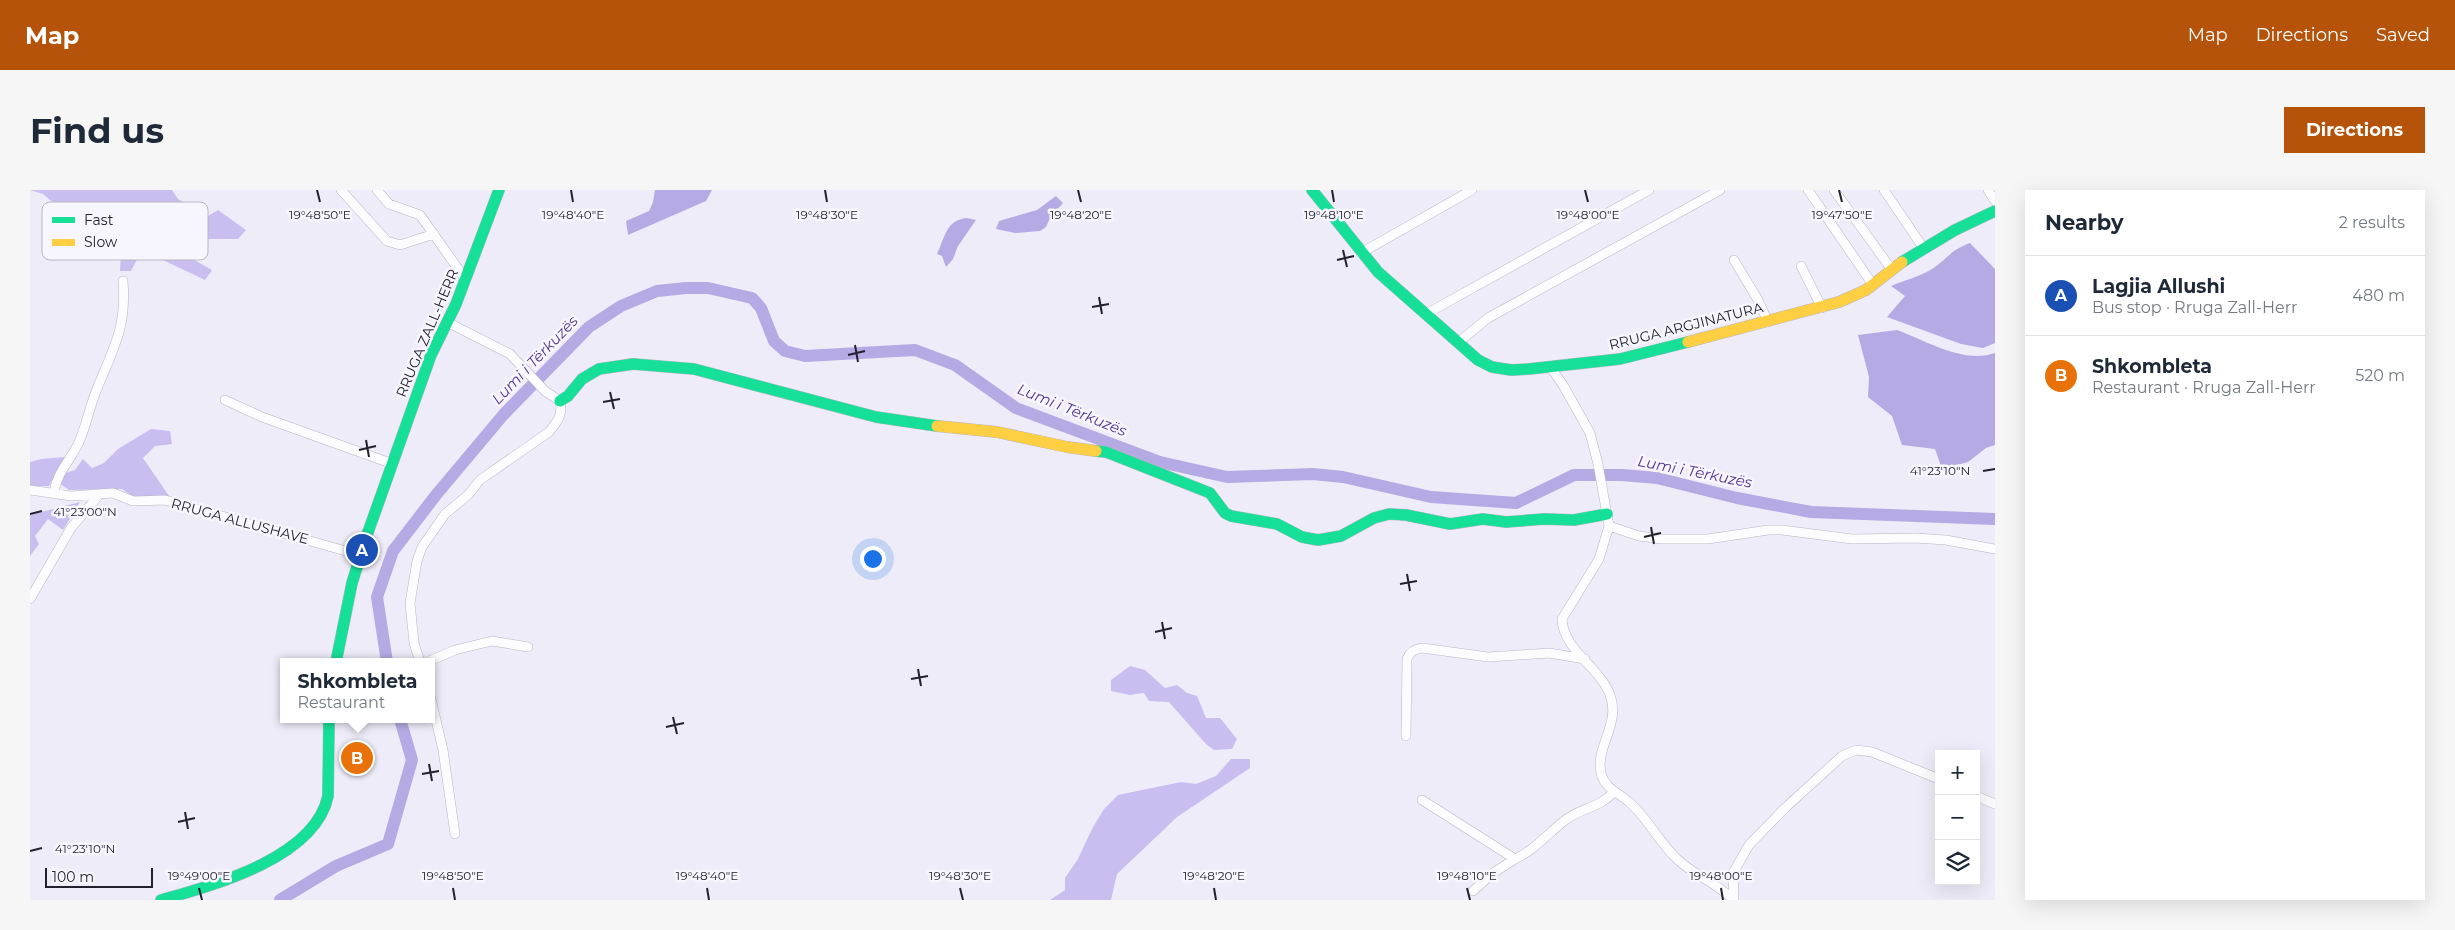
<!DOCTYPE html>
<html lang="en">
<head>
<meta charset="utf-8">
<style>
	body { margin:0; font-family:Montserrat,sans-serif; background:#f6f6f7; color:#1f2937 }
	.controls { position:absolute; right:15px; bottom:15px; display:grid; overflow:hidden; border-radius:0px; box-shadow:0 5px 20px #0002 }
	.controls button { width:45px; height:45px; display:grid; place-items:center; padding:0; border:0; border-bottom:1px solid #e0e1e3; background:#fff; color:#1f2937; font:25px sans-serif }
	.scale { position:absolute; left:15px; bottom:12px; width:108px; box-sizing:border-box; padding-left:5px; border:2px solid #24212f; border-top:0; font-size:14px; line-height:18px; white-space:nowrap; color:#24212f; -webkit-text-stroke:4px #f7f6fe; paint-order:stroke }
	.you { position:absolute; left:842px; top:368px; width:18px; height:18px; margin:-12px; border:4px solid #fff; border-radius:50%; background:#1a73e8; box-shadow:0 0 0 8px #1a73e833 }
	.badge { display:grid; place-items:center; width:32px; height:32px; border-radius:50%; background:#b45309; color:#fff; font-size:16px; font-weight:700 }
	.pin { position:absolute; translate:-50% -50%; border:2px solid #fff; box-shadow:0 1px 5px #0006 }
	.popup { position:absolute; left:250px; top:468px; width:155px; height:65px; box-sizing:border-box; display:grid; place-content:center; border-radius:0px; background:#fff; filter:drop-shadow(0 1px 4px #0005); font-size:16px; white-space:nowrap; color:#747a83 }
	.popup b { font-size:19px; color:#1f2937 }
	.popup::after { content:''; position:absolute; left:50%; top:100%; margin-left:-10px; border:10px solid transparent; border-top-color:#fff }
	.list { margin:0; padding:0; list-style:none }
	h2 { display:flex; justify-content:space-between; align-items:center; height:65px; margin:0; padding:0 20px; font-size:21px }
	h2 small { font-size:16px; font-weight:400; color:#747a83 }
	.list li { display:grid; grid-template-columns:32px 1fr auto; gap:15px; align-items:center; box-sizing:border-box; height:80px; padding:0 20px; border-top:1px solid #e0e1e3 }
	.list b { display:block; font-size:19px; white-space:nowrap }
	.list p { margin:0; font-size:16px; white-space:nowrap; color:#747a83 }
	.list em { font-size:16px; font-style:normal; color:#747a83 }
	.icon { flex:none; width:28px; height:28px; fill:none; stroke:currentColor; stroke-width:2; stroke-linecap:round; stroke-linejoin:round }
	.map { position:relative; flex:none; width:1965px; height:710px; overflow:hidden; border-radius:0px }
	header { display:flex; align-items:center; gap:30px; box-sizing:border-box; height:70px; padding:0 25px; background:#b45309; color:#fff }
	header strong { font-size:24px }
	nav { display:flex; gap:28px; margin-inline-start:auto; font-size:18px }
	.intro { display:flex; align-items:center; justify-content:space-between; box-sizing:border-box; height:120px; padding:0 30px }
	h1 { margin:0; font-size:35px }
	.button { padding:12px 22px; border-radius:0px; background:#b45309; color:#fff; font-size:18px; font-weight:700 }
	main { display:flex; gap:30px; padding:0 30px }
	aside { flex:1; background:#fff; border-radius:0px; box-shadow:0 5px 20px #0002 }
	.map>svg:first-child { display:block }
</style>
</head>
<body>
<header>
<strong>Map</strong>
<nav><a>Map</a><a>Directions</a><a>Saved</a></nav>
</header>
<div class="intro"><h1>Find us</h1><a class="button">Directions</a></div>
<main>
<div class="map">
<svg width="1965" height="710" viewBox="0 0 1965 710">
	<rect width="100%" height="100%" fill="#eeecf8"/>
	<!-- forest -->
	<path fill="#c9beef" d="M0,0H142L148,9L178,26L188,20L216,40L208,49H170L159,67L182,80L175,90L112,60L101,81H90L91,62L43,30L13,4Z
		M121,239L140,241L142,254L125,256L113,268L139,306H102L92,299L39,300L29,293L33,284L45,280L53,269L62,278L74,273L88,259Z
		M35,267L19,296H0V272L11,269Z
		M50,312L33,340L18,329L5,346L9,354L0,366V325Z
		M1100,476L1115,480L1135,498L1147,495L1157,503L1167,506L1176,528H1190L1207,549L1202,559L1184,560L1176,554L1139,512L1119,511L1114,503L1100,505L1081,501V490Z
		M1201,569H1220V578L1147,627L1087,684L1081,710H1020L1035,700V688L1048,669L1062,639L1074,619L1088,605L1151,592L1166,594L1186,586Z"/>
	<!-- water -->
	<path fill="#b6aae4" d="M625,0H682L676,11L598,45L596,31L619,21L623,12Z
		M1026,6L1033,13L1020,28L1016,37L1010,41L985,43L966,39L969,31L1007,20Z
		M937,28L946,30L928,56L923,69L916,77L912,66L907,64C915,47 916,30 937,28Z
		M1940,53L1965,79V153L1953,158L1931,154L1857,127L1875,106L1861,96C1875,90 1892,86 1905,77C1920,66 1921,60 1940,53Z
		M1867,140C1897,151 1933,174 1965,163V255L1956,258L1938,272L1912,279L1905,259L1872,255L1862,226L1838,207L1839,187L1828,145Z"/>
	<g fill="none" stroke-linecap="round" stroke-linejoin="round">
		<!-- river -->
		<path stroke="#b6aae4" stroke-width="12" d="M357,472L347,407L363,361L406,305L474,224L559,137L591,116L627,101L656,98H678L722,108L731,118L744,151L755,161L775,166L885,160L925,175L986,218L1130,272L1197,287L1283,284L1313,287L1401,307L1486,313L1544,285H1592L1627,288L1707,308L1781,322L1965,329
			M250,710L306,676L358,654L382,570L370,529"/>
		<defs>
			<path id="street" d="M311,0L357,51L370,55L404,44
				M347,0L359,14L390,25L436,90
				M1778,0L1843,95
				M1804,0L1862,80
				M1854,0L1894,59
				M1958,0L1965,11
				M1331,63L1442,0
				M1704,70L1728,110L1738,132
				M1771,76L1792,118
				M1396,124L1619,0
				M1430,151L1458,128L1690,0
				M1521,178L1533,195L1560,243L1568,274L1579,336L1569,369L1532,429C1533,460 1570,477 1580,505C1591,534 1565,557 1571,583C1574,598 1589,603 1599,612C1618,628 1629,653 1648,670C1665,686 1688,693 1703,710
				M195,210L232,227L363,274
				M0,300L41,306L83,303L103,311L135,310L330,365
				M24,302C27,282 41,270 49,252C56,236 59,220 65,204C82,160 97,140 93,91
				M1579,336L1609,346L1632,349H1678L1738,340H1752L1822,349L1885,348L1916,350L1965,359
				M0,409L41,338L69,305
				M390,472L384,453L380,413L387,371L392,357L415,324L438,305L450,290L519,242C528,231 533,225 530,211L515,201L480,164L417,132
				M397,472L425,460L462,451L498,457
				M401,509L413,560L425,644
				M1376,546L1377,469C1380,462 1384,459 1392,458L1458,467L1519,463L1555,469
				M1946,606L1965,614
				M1392,610L1485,669C1505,660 1517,644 1534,631C1550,618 1568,619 1584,602
				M1443,701L1463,683L1485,669
				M1704,710L1703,683L1719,655L1755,618L1812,566L1826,560L1842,562L1909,589"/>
			<path id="fast" d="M1282,0L1348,82L1448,170L1462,177L1481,180L1499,179L1590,169L1658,152
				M1872,72L1925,40L1965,21
				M530,211L538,206L552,189L569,179L603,174L664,179L846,227L907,236
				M1066,261L1076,262L1180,303L1195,323L1201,326L1247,334L1272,347L1288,350L1311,346L1344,328L1359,324L1376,325L1420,334L1453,329L1476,332L1514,329L1544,330L1577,324
				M306,472L322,393L337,345L401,165L426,114L469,0
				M131,710C184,695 285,668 298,606L299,529"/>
			<path id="slow" d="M1658,152L1809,112L1836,100L1872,72
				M907,236L967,242L1037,257L1066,261"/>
		</defs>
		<!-- street casing -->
		<use href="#street" stroke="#b8b6c2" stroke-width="10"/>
		<!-- fast casing -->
		<use href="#fast" stroke="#b8b6c2" stroke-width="12"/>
		<!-- slow casing -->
		<use href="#slow" stroke="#b8b6c2" stroke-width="12"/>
		<!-- street -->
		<use href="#street" stroke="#fcfcfe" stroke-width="9"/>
		<!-- fast -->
		<use href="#fast" stroke="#16e098" stroke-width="11"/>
		<!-- slow -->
		<use href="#slow" stroke="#ffcf43" stroke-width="11"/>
	</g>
	<!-- ticks -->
	<path fill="none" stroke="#24212f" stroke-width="2" d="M287,0L290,12M541,0L543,12M795,0L797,12M1048,0L1051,12M1302,0L1304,12M1555,0L1558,12M1809,0L1812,12M1313,60L1317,77M1307,70L1324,66M1069,107L1072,124M1062,117L1079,114M825,155L828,172M818,165L835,161M580,202L584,219M573,212L590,209M336,250L339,267M329,260L346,256M1953,281L1965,279M0,324L12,321M1621,337L1624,354M1614,347L1631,343M1377,384L1380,401M1370,394L1387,391M1132,432L1135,449M1125,442L1142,438M888,479L891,496M881,489L898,486M643,527L647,544M636,537L654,533M399,574L402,591M392,584L409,581M155,622L158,639M148,632L165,628M0,661L12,658M169,698L172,710M423,698L425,710M677,698L679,710M930,698L933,710M1184,698L1186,710M1437,698L1440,710M1691,698L1693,710"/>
	<g text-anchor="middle" stroke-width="5" stroke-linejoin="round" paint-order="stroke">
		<!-- street labels -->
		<g font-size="14" fill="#24212f" stroke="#f7f6fe">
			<text transform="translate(1656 136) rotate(-14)" y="5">RRUGA ARGJINATURA</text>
			<text transform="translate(397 143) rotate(-67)" y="5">RRUGA ZALL-HERR</text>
			<text transform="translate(210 331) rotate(15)" y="5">RRUGA ALLUSHAVE</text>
		</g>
		<!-- water labels -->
		<g font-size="15" font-style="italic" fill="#513590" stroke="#f7f6fe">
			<text transform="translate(505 170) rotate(-46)" y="5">Lumi i Tërkuzës</text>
			<text transform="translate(1042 220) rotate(22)" y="5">Lumi i Tërkuzës</text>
			<text transform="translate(1665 282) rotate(11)" y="5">Lumi i Tërkuzës</text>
		</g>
	</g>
	<!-- legend -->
	<rect x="12" y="12" width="166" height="58" rx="8" fill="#f7f6fe" stroke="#b8b6c0" stroke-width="1"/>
	<rect x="22" y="27" width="23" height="6" fill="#16e098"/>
	<rect x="22" y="49" width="23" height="7" fill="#ffcf43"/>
	<g font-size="14" fill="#24212f">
		<text x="54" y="35">Fast</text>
		<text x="54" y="57">Slow</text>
	</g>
	<g font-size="12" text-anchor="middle" fill="#24212f" stroke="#f7f6fe" stroke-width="5" stroke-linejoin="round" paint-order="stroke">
		<text x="290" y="29">19°48'50"E</text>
		<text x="543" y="29">19°48'40"E</text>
		<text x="797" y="29">19°48'30"E</text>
		<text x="1051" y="29">19°48'20"E</text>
		<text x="1304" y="29">19°48'10"E</text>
		<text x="1558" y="29">19°48'00"E</text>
		<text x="1812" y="29">19°47'50"E</text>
		<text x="1910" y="285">41°23'10"N</text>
		<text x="55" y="326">41°23'00"N</text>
		<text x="55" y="663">41°23'10"N</text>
		<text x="169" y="690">19°49'00"E</text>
		<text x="423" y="690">19°48'50"E</text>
		<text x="677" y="690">19°48'40"E</text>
		<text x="930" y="690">19°48'30"E</text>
		<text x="1184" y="690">19°48'20"E</text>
		<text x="1437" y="690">19°48'10"E</text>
		<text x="1691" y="690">19°48'00"E</text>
	</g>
</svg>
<div class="controls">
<button>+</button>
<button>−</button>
<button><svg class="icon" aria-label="layers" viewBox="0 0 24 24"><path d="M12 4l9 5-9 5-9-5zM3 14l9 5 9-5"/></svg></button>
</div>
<div class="scale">100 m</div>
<div class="you"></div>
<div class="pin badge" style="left:332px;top:360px;background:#1a4fb4">A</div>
<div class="pin badge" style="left:327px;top:568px;background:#e8710a">B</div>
<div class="popup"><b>Shkombleta</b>Restaurant</div>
</div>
<aside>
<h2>Nearby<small>2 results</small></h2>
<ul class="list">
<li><span class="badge" style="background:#1a4fb4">A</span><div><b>Lagjia Allushi</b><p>Bus stop · Rruga Zall-Herr</p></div><em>480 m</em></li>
<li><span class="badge" style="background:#e8710a">B</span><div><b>Shkombleta</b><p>Restaurant · Rruga Zall-Herr</p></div><em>520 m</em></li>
</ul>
</aside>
</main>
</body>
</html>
